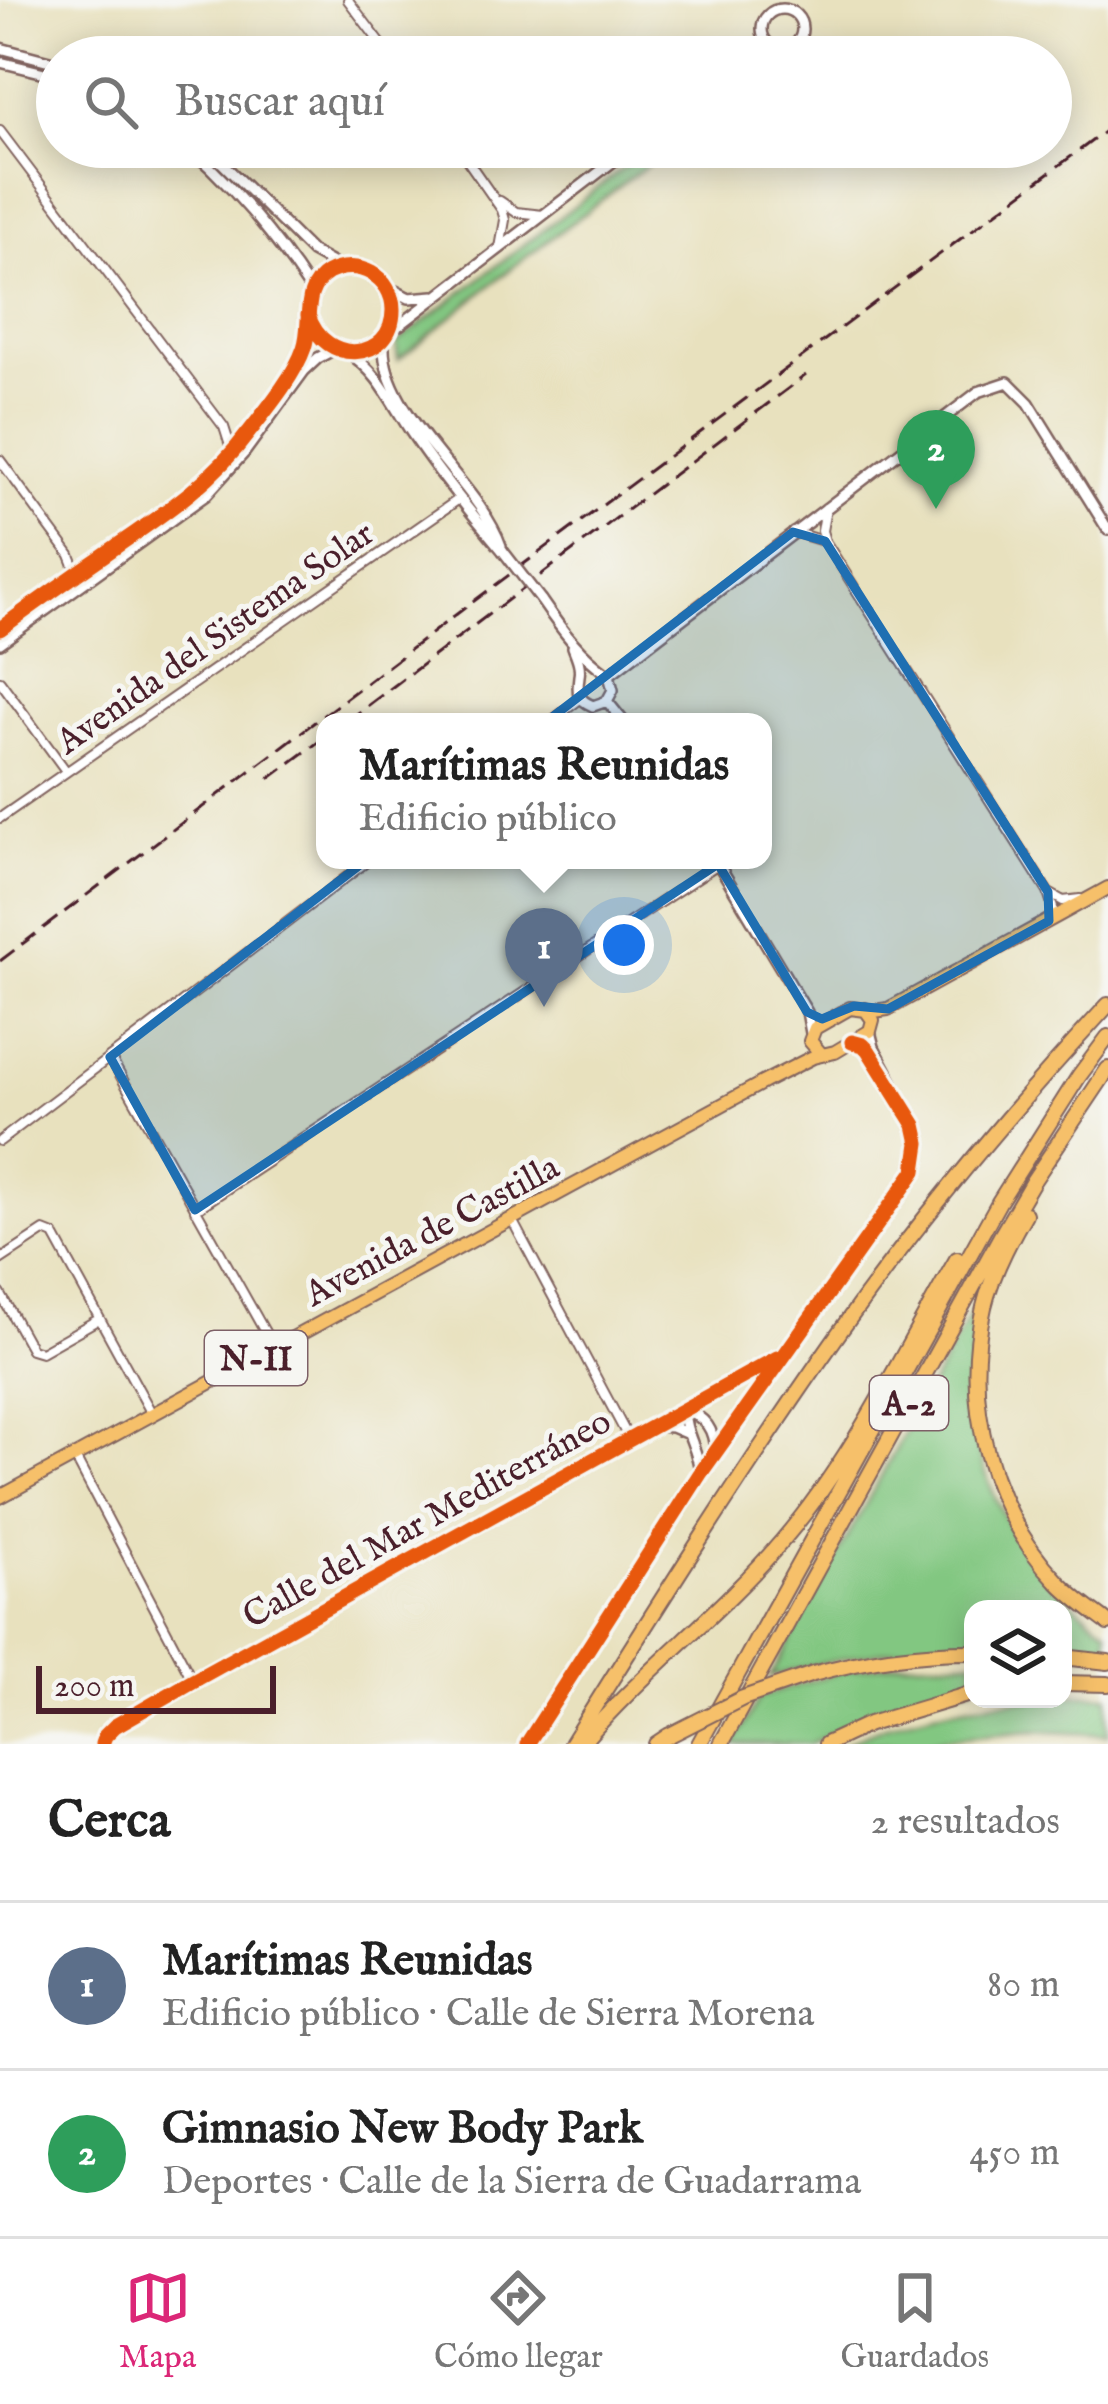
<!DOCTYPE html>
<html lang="es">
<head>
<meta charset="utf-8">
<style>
	body { margin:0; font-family:"IM FELL English",serif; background:#f2f2f2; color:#222 }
	.controls { position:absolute; right:36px; bottom:36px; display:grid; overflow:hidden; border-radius:24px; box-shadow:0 6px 30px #0003 }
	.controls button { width:108px; height:108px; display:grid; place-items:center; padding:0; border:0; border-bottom:3px solid #e0e0e0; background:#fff; color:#222; font:60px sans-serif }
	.scale { position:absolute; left:36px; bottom:30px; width:240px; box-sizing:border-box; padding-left:12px; border:6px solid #4a1f2b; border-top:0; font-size:33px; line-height:42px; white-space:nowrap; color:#4a1f2b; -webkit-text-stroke:9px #f6f6f2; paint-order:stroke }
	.you { position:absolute; left:624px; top:945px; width:42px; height:42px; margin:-30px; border:9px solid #fff; border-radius:50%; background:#1a73e8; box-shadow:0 0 0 18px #1a73e833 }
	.badge { display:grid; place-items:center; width:78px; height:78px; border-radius:50%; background:#db2777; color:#fff; font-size:39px; font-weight:700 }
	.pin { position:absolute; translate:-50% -99px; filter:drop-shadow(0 3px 6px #0008) }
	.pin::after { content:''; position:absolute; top:63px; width:42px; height:36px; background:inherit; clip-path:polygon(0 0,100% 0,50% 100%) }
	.popup { position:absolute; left:316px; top:713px; width:456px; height:156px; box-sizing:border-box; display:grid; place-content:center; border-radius:24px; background:#fff; filter:drop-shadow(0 3px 9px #0005); font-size:39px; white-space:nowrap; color:#767676 }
	.popup b { font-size:45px; color:#222 }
	.popup::after { content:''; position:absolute; left:50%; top:100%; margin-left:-24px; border:24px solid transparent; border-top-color:#fff }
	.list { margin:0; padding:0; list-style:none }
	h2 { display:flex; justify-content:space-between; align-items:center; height:156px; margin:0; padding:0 48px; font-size:51px }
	h2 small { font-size:39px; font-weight:400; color:#767676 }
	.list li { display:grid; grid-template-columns:78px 1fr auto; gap:36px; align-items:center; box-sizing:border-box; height:168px; padding:0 48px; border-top:3px solid #e0e0e0 }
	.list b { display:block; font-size:45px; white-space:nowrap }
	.list p { margin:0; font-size:39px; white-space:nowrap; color:#767676 }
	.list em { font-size:39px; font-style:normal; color:#767676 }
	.icon { flex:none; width:66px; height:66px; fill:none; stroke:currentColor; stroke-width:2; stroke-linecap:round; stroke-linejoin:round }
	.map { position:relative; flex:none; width:1108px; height:1744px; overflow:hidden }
	.search { position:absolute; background:#fff; box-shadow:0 6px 30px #0003; left:36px; right:36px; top:36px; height:132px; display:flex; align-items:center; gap:30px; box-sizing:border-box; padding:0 42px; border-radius:66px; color:#767676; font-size:45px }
	.sheet { height:492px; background:#fff }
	nav { display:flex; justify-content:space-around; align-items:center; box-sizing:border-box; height:168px; border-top:3px solid #e0e0e0; background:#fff; font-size:33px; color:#767676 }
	nav a { display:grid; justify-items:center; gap:6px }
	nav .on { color:#db2777 }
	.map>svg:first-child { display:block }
</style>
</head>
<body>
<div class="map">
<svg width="1108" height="1744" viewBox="0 0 1108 1744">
	<rect width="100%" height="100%" fill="#f6f6f2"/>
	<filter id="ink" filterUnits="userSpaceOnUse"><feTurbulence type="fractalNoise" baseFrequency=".00833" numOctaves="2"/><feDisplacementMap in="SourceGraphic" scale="24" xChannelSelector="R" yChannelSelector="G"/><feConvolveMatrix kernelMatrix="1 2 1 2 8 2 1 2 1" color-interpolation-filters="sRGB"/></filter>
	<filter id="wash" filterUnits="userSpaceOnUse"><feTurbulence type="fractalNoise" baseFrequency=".004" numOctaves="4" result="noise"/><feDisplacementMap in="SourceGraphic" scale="48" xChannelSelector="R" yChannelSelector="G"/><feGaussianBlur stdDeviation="2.7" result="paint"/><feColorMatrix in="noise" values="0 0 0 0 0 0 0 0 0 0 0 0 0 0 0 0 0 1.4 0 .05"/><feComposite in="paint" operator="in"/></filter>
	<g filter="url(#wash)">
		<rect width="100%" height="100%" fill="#e8e1be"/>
		<!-- green -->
		<path fill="#82c781" stroke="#667356" stroke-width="3" d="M647,150L656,151L661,155L513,267L398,360L396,343Z
			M987,1284C982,1311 974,1340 972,1367C966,1476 1020,1570 1108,1630V1655L1063,1650V1609H973V1645C903,1645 837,1657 770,1677Z
			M973,1660V1686L944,1691L863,1718L809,1744H733L760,1697L843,1671L899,1662Z
			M1063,1695H1108V1735L1033,1731L943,1739L925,1744H844C911,1710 989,1699 1063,1699Z"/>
	</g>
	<g filter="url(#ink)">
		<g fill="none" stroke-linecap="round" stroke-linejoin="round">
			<defs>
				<path id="minor" d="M348,0L391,57
					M0,131L224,427L232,452
					M458,147L502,210L505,220L500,248
					M500,201L516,212L543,215
					M0,460L70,555L77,573L75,579
					M826,508L822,531L825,541L1048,892L1053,908L1050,917
					M793,532L823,541
					M0,681L66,771
					M550,722L580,699
					M0,818L459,499
					M1049,893L1063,901L1080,899
					M110,1057L274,1348
					M0,1141L369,860
					M195,1210L718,864
					M512,1220L629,1439
					M0,1260L44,1231L54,1235L152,1414
					M0,1293L31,1349L41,1352L99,1319
					M75,1457L193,1681"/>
				<path id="tertiary" d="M762 29a20 20 0 1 1 40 0a20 20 0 1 1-40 0Z
					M0,48L57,63
					M749,57L768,43
					M0,62L57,76
					M188,147C237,190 276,237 312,292
					M206,147L312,252L341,268
					M388,287L409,298L434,296
					M389,328L400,325L632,147
					M385,335C372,407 479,481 501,546
					M347,352C379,372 391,402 411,432C439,474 471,513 503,551
					M541,600C561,629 580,655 609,675L613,690L607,701
					M0,629C34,604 69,579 104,555C158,517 209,486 249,432C267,409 295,375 304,348C313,322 300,290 328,273C357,257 393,277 393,310C393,361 325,368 308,315
					M0,643L206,495L244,453L304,371L318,358L335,349
					M573,647C577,657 581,666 579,676C577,692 576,699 593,706L607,701
					M609,675L978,392L1008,382L1029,403L1108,530
					M607,701L624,722
					M716,860L807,1012L811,1033
					M870,1031L874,1047L896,1088
					M654,1426L672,1427L686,1433
					M700,1474C699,1450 684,1433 684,1409C706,1418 714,1429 715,1452
					M102,1744L105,1736L115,1726L193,1681L782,1354
					M527,1744L700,1474L915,1171L919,1143L915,1125L868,1050L863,1045L852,1042"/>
				<path id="primary" d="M822,1055L810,1041L815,1028L850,1008L874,1011L888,1009L1108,888
					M0,1497L764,1082L813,1057L835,1052L870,1031L873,1020L865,1009"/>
				<path id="motorway" d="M1025,1214C1008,1243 992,1274 984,1307C962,1402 990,1511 1058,1582C1073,1598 1091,1610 1108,1623
					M1063,1657L1108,1662
					M813,1674C867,1659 917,1652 973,1652
					M1063,1683L1108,1684
					M571,1744C658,1605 746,1465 841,1330C922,1216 1013,1108 1108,1005
					M581,1744C643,1671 720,1614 782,1541C854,1457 902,1354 957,1259
					M656,1744L668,1736
					M699,1744L999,1202L1079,1076L1108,1037
					M721,1744L1002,1234L1033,1181L1108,1069
					M826,1744L869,1724L973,1693"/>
			</defs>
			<!-- minor casing -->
			<use href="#minor" stroke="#81635e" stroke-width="12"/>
			<!-- tertiary casing -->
			<use href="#tertiary" stroke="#81635e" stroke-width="14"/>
			<!-- primary casing -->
			<use href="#primary" stroke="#81635e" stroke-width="16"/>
			<!-- motorway casing -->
			<use href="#motorway" stroke="#81635e" stroke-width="18"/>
			<!-- minor -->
			<use href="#minor" stroke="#fff" stroke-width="8"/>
			<!-- tertiary -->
			<use href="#tertiary" stroke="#fff" stroke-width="9"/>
			<!-- primary -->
			<use href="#primary" stroke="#f6c06b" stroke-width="12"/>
			<!-- motorway -->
			<use href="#motorway" stroke="#f6c06b" stroke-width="14"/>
			<!-- rail -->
			<path stroke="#4a1f2b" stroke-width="3" stroke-dasharray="18 9" stroke-linecap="butt" d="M346,722L806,375
				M269,779L325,737
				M0,961L462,610L1108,129"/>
			<defs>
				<path id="tertiary-bridge" d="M503,551L541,600"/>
				<path id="motorway-bridge" d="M668,1736L743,1698L813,1674"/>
			</defs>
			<!-- tertiary-bridge casing -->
			<use href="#tertiary-bridge" stroke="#81635e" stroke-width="14" stroke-linecap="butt"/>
			<!-- motorway-bridge casing -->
			<use href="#motorway-bridge" stroke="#81635e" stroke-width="18" stroke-linecap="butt"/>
			<!-- tertiary-bridge -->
			<use href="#tertiary-bridge" stroke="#fff" stroke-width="9"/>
			<!-- motorway-bridge -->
			<use href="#motorway-bridge" stroke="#f6c06b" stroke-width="14"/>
			<defs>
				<path id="cycleway" d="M0,629C34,604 69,579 104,555C158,517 209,486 249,432C267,409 295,375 304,348C313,322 300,290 328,273C357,257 393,277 393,310C393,361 325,368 308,315
					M102,1744L105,1736L115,1726L193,1681L777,1358
					M527,1744L700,1474L915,1171L919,1143L915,1125L868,1050L863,1045L852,1042"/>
			</defs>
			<!-- cycleway casing -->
			<use href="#cycleway" stroke="#f6f6f2" stroke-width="22"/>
			<!-- cycleway -->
			<use href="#cycleway" stroke="#e8590c" stroke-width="15"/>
		</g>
	</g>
	<!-- marked area -->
	<path fill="#1f6fb2" fill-opacity="0.2" stroke="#1f6fb2" stroke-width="9" stroke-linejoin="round" d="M793,532L825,541L1048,892L1049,921L888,1009L854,1006L822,1019L807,1012L718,864L195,1210L110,1057Z"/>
	<g text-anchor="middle" stroke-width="10" stroke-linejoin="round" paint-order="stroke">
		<!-- shield labels -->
		<g fill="#f6f6f2" stroke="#7e6067" stroke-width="3">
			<rect x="205" y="1331" width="102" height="54" rx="9"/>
			<rect x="870" y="1376" width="78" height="54" rx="9"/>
		</g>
		<g font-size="33" font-weight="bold" fill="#4a1f2b">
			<text x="256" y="1370">N-II</text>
			<text x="909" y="1415">A-2</text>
		</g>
		<!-- street labels -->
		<g font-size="36" fill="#4a1f2b" stroke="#f6f6f2">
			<text transform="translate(214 636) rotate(-35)" y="13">Avenida del Sistema Solar</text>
			<text transform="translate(431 1229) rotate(-28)" y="13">Avenida de Castilla</text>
			<text transform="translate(426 1517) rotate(-29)" y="13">Calle del Mar Mediterráneo</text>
		</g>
	</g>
</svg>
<div class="controls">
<button><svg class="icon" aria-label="layers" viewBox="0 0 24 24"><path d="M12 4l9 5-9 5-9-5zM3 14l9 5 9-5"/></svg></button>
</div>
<div class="scale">200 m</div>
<div class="you"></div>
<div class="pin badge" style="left:544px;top:1007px;background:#5c6f8a">1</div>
<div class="popup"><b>Marítimas Reunidas</b>Edificio público</div>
<div class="pin badge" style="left:936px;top:509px;background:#2e9e5b">2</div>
<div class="search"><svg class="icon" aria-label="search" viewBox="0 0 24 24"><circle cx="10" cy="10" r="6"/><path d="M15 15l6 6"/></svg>Buscar aquí</div>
</div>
<section class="sheet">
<h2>Cerca<small>2 resultados</small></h2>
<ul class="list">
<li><span class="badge" style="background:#5c6f8a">1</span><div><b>Marítimas Reunidas</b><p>Edificio público · Calle de Sierra Morena</p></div><em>80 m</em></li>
<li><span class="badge" style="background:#2e9e5b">2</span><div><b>Gimnasio New Body Park</b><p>Deportes · Calle de la Sierra de Guadarrama</p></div><em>450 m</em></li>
</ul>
</section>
<nav>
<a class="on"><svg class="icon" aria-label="map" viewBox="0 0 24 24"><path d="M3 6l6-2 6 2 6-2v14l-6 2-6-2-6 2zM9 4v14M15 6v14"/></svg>Mapa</a>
<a><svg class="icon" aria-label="directions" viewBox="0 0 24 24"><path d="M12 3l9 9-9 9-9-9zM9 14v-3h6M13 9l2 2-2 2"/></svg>Cómo llegar</a>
<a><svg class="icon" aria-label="saved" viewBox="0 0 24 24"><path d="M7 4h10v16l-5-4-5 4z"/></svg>Guardados</a>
</nav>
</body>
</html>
